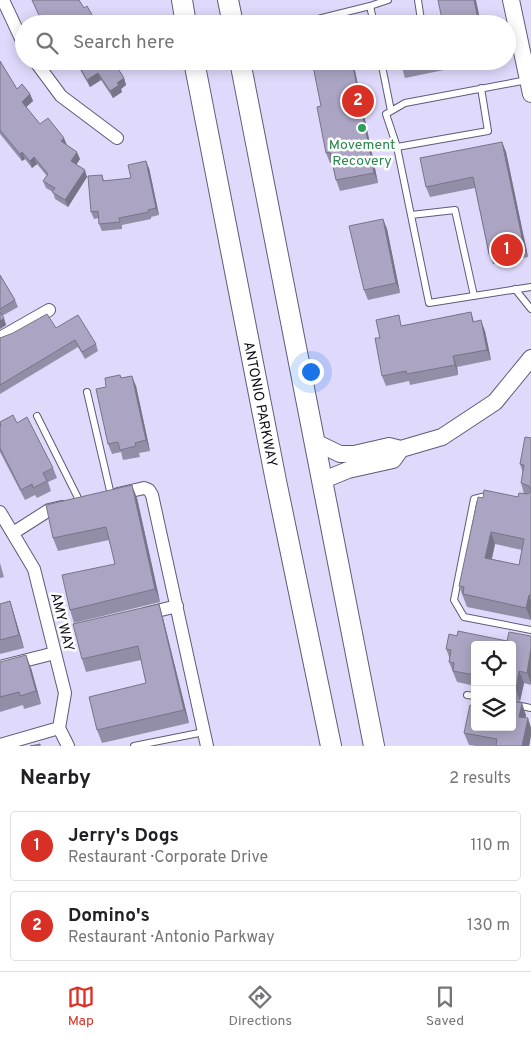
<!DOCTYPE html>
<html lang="en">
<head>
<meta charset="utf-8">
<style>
	body { margin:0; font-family:Overpass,sans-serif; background:#f2f2f2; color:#202124 }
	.controls { position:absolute; right:15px; bottom:15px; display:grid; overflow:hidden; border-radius:5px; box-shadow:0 2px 12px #0003 }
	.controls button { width:45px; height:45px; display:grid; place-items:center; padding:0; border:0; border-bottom:1px solid #e0e0e0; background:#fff; color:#202124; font:25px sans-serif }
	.you { position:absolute; left:310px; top:371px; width:18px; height:18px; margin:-12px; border:4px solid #fff; border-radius:50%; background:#1a73e8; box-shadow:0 0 0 8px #1a73e833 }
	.badge { display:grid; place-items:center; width:32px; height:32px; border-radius:50%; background:#d93025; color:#fff; font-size:16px; font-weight:700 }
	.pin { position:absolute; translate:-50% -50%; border:2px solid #fff; box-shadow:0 1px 5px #0006 }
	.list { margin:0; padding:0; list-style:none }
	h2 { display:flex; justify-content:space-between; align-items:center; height:65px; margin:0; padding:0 20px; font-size:21px }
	h2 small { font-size:16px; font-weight:400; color:#757577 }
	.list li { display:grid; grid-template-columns:32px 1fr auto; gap:15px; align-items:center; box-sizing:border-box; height:70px; margin:0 10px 10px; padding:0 10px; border:1px solid #e0e0e0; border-radius:5px }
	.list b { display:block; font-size:19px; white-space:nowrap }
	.list p { margin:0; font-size:16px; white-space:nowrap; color:#757577 }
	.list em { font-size:16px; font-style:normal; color:#757577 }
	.icon { flex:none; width:28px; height:28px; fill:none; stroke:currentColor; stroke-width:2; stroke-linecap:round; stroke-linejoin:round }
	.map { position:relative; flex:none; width:531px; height:746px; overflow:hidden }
	.search { position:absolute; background:#fff; box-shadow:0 2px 12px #0003; left:15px; right:15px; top:15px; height:55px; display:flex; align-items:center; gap:12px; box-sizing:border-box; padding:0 18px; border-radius:28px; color:#757577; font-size:19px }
	.sheet { height:225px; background:#fff }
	nav { display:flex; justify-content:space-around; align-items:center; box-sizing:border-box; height:70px; border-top:1px solid #e0e0e0; background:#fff; font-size:14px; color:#757577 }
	nav a { display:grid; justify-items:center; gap:2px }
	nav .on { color:#d93025 }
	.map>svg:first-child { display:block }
</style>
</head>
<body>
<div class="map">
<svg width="531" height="746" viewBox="0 0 531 746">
	<rect width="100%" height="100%" fill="#dfd9fb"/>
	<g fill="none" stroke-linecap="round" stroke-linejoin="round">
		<defs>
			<path id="service" d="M370,6L388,0
				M310,21L370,6L374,24
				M406,24L421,20L418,0
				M381,61L391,111
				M481,88L488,131L397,147L386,114L405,103L527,80
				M397,147L429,303L531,287
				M411,215L455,210L474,296
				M515,289L531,309
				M87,392L111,495
				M37,416L80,502
				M490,495L474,499L454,600L464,617L531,630
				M467,695L475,696
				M512,704L531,708
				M134,746L204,732"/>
			<path id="minor" d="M3,0L24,45
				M35,61L61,96L117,138
				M0,338L49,310
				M118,494L144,488L149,490L152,495L207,746
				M0,512L34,569L65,693L59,728L68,746
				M13,533L49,510L62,507
				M145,614L177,606
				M0,667L55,653
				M0,745L59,728"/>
			<path id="tertiary" d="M511,0L531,94
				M313,441L340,454H354L389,446L401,449L442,437L495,402L531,358
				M321,481L348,470L393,460L401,449"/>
			<path id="primary" d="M182,0L186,24
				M228,0L233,24
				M194,61L276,481L331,746
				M240,61L374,746"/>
		</defs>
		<!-- service casing -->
		<use href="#service" stroke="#605a78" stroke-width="8"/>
		<!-- minor casing -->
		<use href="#minor" stroke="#605a78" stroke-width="14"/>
		<!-- tertiary casing -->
		<use href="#tertiary" stroke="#605a78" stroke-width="18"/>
		<!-- primary casing -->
		<use href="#primary" stroke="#605a78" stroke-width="22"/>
		<!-- service -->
		<use href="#service" stroke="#fff" stroke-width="6"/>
		<!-- minor -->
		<use href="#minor" stroke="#fff" stroke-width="12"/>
		<!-- tertiary -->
		<use href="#tertiary" stroke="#fff" stroke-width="16"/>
		<!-- primary -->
		<use href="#primary" stroke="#fff" stroke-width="20"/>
	</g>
	<!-- wall -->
	<path fill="#938ea8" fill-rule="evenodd" d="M32,0H79L84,8L95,20L96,24H43Z
		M0,61L17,89L30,94L33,101L26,107L40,124L67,145L80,159L76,165L87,177L68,207L55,199L53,192L46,188L43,181L47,176L37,164L32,168L25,159L22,161L0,134Z
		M75,61H113L124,78L126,85L121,89L122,92L113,98L101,80L90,87Z
		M353,61L378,183L340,191L336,180L332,163H330L326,153L321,106Z
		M400,61H488L405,78Z
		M502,142L506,152L528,257L493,264L489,254L475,188L430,197L426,187Z
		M149,168L159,215L151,217V219L122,225V229L102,231L99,224V218L94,219L91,212L102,175L104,181L131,178Z
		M383,219L387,229L400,293L368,300L364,290Z
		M0,275L15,300L18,307L2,316L6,325L0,329Z
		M471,312L474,322L485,331L491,360L457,367L458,375L410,385L409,381L386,386L382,376L380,338L403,326Z
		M56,328L96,344L98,351L85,359L78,347L0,394V338Z
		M120,375L122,378L136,386L150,451L139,453L140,457L123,460L121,452L112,454L108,444L106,387Z
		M0,422L17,423L53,468L57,478L48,482L51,491L37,498L35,495L25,500L0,452Z
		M531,438V620L467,607L459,586L483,498L518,497L524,494L521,483L523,473L520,464ZM495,544L522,550L519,565L492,559Z
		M137,498L160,602L74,623L70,610L115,564L109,540L58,551L53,538Z
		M0,563L4,577L0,578Z
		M10,601L14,614L24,648L0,654V604Z
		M159,604L163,618L189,723L102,743L97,730L146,683L141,660L86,672L82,659Z
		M457,636L507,641L531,636V685L524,683L520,701L514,700L515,702L526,715L525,718L531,728V735L529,746H476L469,745L464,733L474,706L512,727V645H475V686L457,682L449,662L450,659L446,649Z
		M0,662L31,668L41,704L24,709L23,705L0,712Z"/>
	<!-- shaded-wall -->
	<path fill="#787488" d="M474,0H476L481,24H479Z
		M352,61H353L378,183L374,173Z
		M98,73L101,80L90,87L87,80Z
		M124,78L126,85L121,89L122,92L113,98L110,91L117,83Z
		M30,94L33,101L24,109L22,102Z
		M64,138L67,145L61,141Z
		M502,142L506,152L528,257L524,247Z
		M22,152L25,159L22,161L20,154Z
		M77,152L80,159L74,168L71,161Z
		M34,157L37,164L32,168L30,161Z
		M146,161L149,168L159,215L156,208Z
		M85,170L87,177L68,207L65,200Z
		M383,219L387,229L400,293L396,283Z
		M4,318L6,325L0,329V321Z
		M481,320L485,331L491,360L487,350Z
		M453,356L457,367L458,375L455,365Z
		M132,376L136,386L150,451L146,440Z
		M132,485L137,498L160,602L155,589Z
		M491,532L495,544L489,570L485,558Z
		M529,595L531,601V620L526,608Z
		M10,601L14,614L24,648L19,635Z
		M159,604L163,618L189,723L184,710Z
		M531,648V683L527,673Z
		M26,655L31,668L41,704L36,691Z
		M519,671L524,683L520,701L516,689Z
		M522,703L526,715L523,728L519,717Z
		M528,718L531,728V735L529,746H522Z"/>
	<!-- building -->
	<path fill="#aba5c3" stroke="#787488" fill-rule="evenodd" d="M32,0H79L84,8L87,6L95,20L89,24H43Z
		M438,0H474L479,24H443Z
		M0,61L17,89L22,84L30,94L22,102L40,124L48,118L64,138L61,141L77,152L71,161L85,170L65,200L52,192L55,188L43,181L48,174L34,157L30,161L22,152L20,154L0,130Z
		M76,61H113L124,78L117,83L119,85L110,91L98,73L87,80Z
		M312,61H352L374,173L336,180L330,152L326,153L317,107L321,106Z
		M400,61H433L402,67Z
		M502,142L524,247L489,254L473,177L426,187L420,158Z
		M146,161L156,208L148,210L149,212L119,218L120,222L99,224L98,211L91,212L88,176L102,175L103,181L131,178L128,165Z
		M383,219L396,283L364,290L349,226Z
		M0,275L15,300L0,309Z
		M0,312L4,318L0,321Z
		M471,312L473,322L481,320L487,350L453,356L455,365L407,374L406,371L382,376L375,338H380L376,320L399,315L401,326Z
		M47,314L56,328L78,315L96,344L82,352L75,340L0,385V338L13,333Z
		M120,375L121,378L132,376L146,440L135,443L136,446L120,450L118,442L108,444L96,389L106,387L105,378Z
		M13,415L17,423L27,417L53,468L43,473L47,481L33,488L32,484L21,490L0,448V426H1L0,422Z
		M525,437L531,438V490L529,486L521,483L524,465L520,464Z
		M132,485L155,589L70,610L62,575L115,564L106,527L53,538L46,505Z
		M484,490L518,497L519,493L528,494L531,491V595H529L526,608L463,594L464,587L459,586L478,497L483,498ZM491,532L524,539L519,565L485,558Z
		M10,601L19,635L0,640V604Z
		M159,604L184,710L97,730L89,697L146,683L138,646L82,659L73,624Z
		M458,631L507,641L509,632L531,636V648L527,673L519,671L516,689L512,688V645H475V675L453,671L454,663L449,662L451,650L446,649L449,634L457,636Z
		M26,655L36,691L20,696L19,692L0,697V662Z
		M512,698H514L513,701L522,703L519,717L528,718L522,746H496L497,739L464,733L470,705L474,706L475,705V727H512Z
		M40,744V746H30Z"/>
	<!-- markers -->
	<circle fill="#2e9e5b" stroke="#fff" stroke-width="2" cx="362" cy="128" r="5"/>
	<g text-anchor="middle" stroke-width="5" stroke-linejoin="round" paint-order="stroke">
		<!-- leisure labels -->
		<g font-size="14" fill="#27864d" stroke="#fff">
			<text x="362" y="149">Movement<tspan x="362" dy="16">Recovery</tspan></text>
		</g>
		<!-- street labels -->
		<g font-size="14" fill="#0c0914" stroke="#fff">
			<text transform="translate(261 404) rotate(79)" y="5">ANTONIO PARKWAY</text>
			<text transform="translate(63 622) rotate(76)" y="5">AMY WAY</text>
		</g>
	</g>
</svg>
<div class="controls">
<button><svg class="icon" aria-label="locate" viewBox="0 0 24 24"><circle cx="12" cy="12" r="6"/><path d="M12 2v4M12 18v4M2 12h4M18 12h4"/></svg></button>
<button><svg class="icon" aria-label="layers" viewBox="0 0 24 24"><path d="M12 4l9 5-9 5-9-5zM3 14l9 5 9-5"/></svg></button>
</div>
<div class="you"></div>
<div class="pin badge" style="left:507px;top:250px">1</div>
<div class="pin badge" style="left:358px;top:101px">2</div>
<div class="search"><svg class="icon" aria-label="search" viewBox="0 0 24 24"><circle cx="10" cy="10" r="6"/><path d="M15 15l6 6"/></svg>Search here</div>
</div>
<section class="sheet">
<h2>Nearby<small>2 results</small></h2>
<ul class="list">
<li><span class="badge">1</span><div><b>Jerry's Dogs</b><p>Restaurant · Corporate Drive</p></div><em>110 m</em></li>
<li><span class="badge">2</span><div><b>Domino's</b><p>Restaurant · Antonio Parkway</p></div><em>130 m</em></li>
</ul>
</section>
<nav>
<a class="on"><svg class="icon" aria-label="map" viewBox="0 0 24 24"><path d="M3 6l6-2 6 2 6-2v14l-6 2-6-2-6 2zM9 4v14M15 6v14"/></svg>Map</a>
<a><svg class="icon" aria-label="directions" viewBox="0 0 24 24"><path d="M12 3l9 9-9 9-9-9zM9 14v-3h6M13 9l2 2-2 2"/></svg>Directions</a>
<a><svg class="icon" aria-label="saved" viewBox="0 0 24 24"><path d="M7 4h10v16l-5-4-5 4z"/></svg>Saved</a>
</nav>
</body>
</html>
